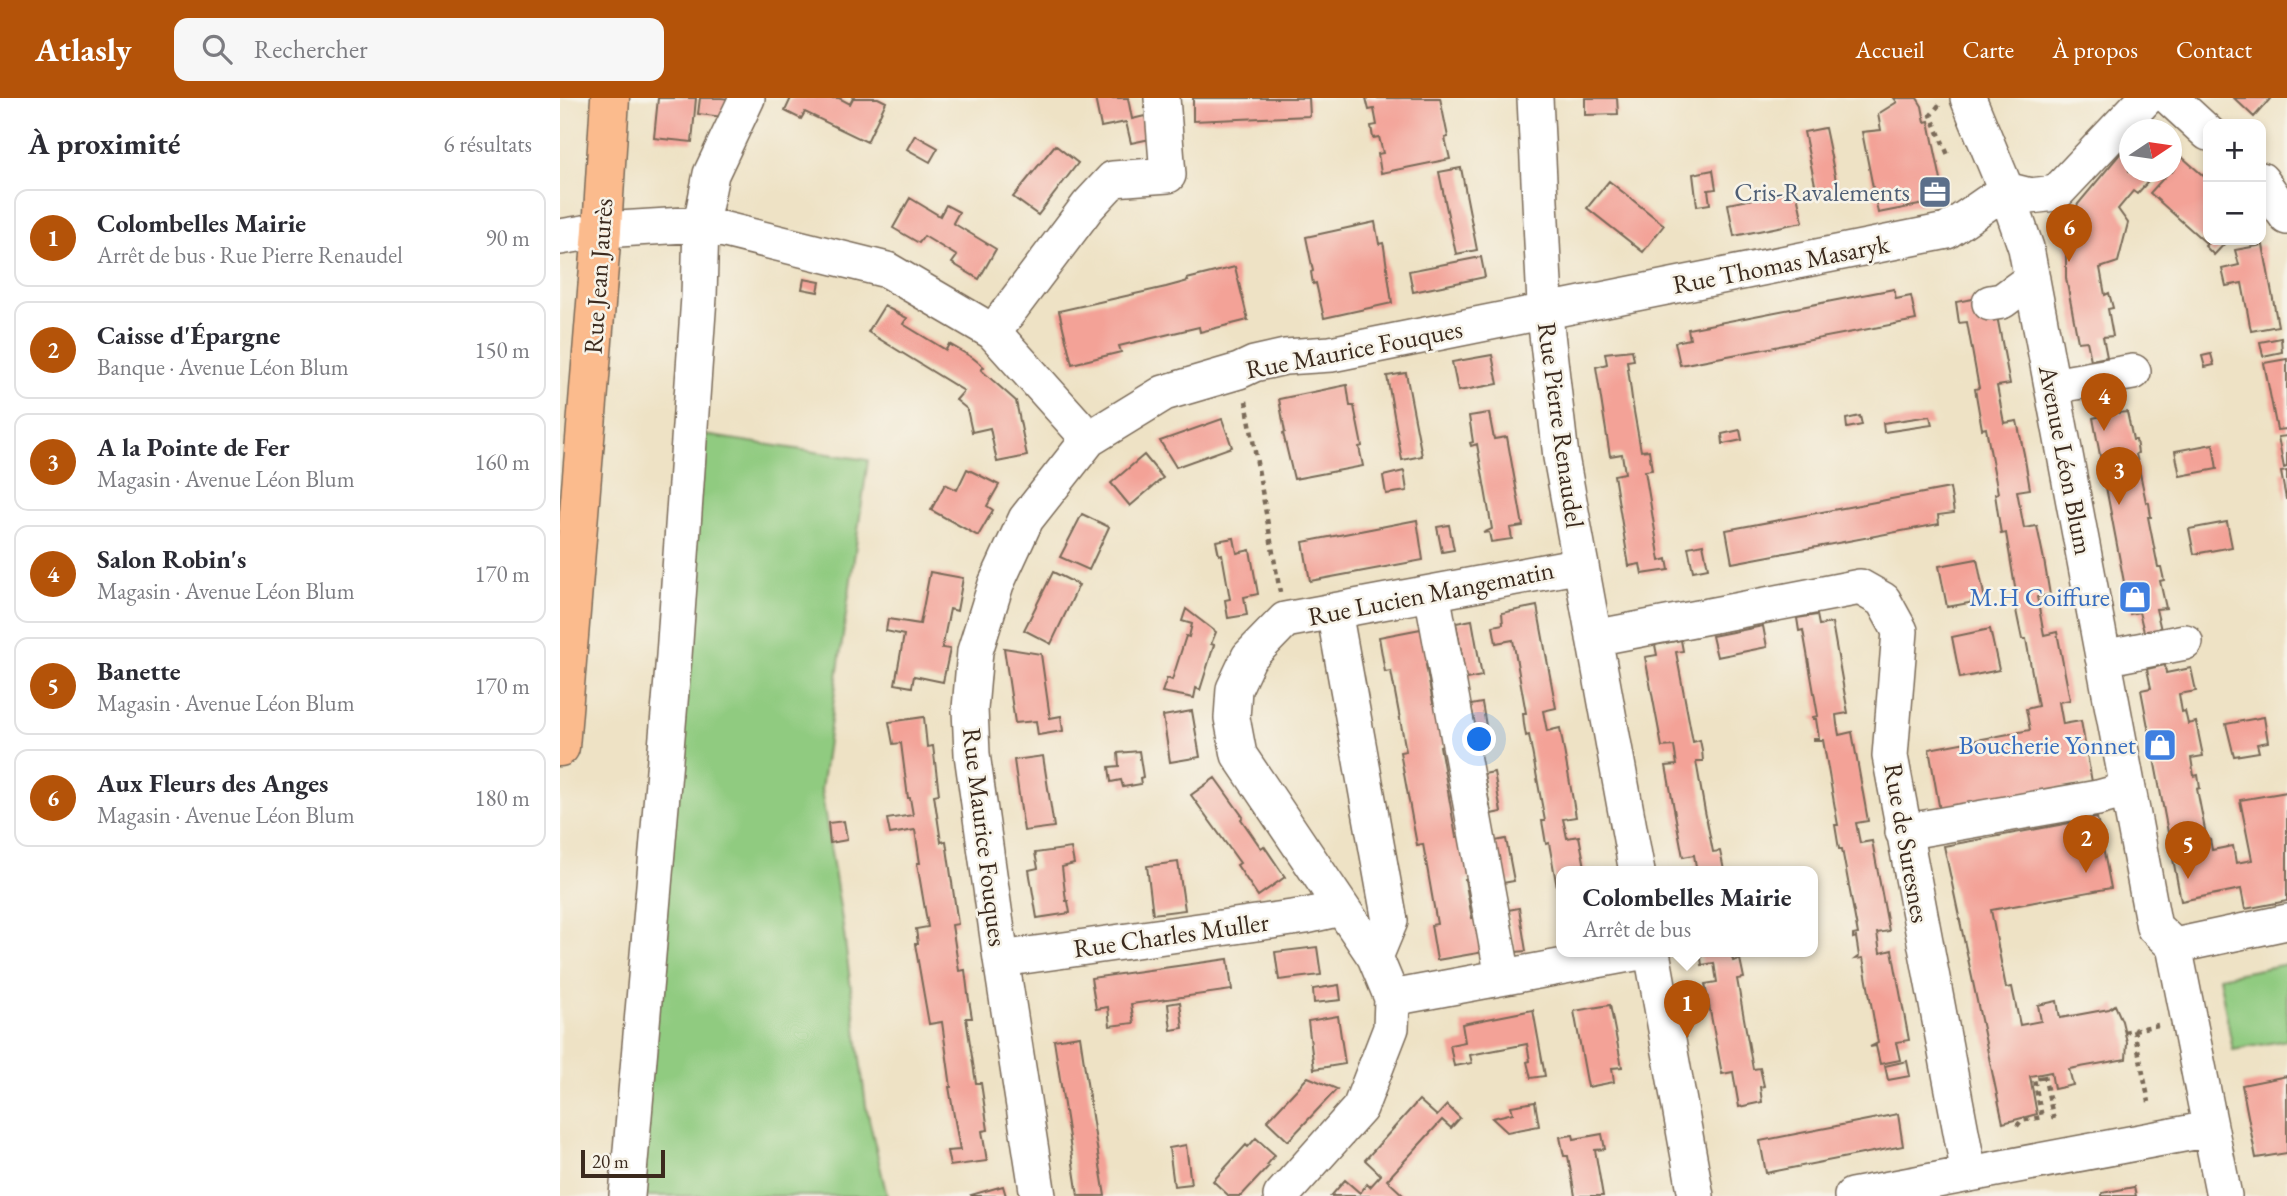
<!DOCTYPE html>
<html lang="fr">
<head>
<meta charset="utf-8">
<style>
	body { margin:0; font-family:"EB Garamond",serif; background:#f7f7f7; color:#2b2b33 }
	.controls { position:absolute; right:21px; top:21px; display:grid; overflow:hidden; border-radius:14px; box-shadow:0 4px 10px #0003 }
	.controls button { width:63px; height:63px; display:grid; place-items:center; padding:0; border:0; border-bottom:2px solid #e1e1e2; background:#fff; color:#2b2b33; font:35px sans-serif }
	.compass { position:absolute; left:1559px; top:21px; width:63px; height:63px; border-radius:50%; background:#fff; box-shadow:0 4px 10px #0003; rotate:77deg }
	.scale { position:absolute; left:21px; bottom:18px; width:84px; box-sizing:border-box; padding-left:7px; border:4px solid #3b2a1e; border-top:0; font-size:19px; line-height:24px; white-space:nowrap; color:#3b2a1e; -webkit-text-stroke:5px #f7f3e8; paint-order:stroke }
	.you { position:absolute; left:920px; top:642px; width:24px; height:24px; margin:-18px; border:5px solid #fff; border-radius:50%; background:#1a73e8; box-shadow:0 0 0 10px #1a73e833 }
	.badge { display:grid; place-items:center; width:46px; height:46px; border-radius:50%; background:#b45309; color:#fff; font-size:23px; font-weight:700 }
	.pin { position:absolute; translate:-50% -58px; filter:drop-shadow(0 2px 4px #0008) }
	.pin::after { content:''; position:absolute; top:37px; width:24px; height:21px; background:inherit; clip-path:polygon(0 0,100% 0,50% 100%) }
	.popup { position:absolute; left:996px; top:768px; width:262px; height:91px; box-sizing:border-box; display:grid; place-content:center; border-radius:14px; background:#fff; filter:drop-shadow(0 2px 5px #0005); font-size:23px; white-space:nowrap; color:#7c7c81 }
	.popup b { font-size:26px; color:#2b2b33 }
	.popup::after { content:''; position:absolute; left:50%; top:100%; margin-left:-14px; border:14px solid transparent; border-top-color:#fff }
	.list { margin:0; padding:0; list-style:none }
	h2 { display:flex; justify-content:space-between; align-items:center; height:91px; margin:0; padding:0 28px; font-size:30px }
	h2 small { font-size:23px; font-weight:400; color:#7c7c81 }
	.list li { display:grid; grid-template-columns:46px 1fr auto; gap:21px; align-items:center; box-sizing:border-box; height:98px; margin:0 14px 14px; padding:0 14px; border:2px solid #e1e1e2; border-radius:14px }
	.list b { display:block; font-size:26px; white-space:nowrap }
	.list p { margin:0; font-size:23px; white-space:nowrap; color:#7c7c81 }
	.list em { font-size:23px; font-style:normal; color:#7c7c81 }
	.icon { flex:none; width:38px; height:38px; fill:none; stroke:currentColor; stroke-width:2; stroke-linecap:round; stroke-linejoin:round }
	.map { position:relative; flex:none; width:1727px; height:1098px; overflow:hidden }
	header { display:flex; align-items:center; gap:42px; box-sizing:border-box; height:98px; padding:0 35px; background:#b45309; color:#fff }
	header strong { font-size:33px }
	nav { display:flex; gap:38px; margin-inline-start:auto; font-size:24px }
	.search { width:490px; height:63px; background:#f7f7f7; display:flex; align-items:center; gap:18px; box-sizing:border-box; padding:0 24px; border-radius:14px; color:#7c7c81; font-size:26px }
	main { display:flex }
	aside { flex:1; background:#fff }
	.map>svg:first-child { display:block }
</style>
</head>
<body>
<header>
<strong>Atlasly</strong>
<div class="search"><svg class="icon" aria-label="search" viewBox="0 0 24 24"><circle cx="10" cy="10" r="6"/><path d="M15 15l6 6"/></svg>Rechercher</div>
<nav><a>Accueil</a><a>Carte</a><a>À propos</a><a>Contact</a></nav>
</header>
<main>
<aside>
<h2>À proximité<small>6 résultats</small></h2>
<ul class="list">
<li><span class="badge">1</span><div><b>Colombelles Mairie</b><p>Arrêt de bus · Rue Pierre Renaudel</p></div><em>90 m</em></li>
<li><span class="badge">2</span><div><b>Caisse d'Épargne</b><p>Banque · Avenue Léon Blum</p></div><em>150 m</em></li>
<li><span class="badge">3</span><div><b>A la Pointe de Fer</b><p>Magasin · Avenue Léon Blum</p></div><em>160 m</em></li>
<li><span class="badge">4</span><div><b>Salon Robin's</b><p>Magasin · Avenue Léon Blum</p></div><em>170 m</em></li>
<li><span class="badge">5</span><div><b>Banette</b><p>Magasin · Avenue Léon Blum</p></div><em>170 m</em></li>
<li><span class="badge">6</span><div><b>Aux Fleurs des Anges</b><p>Magasin · Avenue Léon Blum</p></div><em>180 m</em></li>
</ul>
</aside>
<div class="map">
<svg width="1727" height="1098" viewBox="0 0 1727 1098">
	<rect width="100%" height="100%" fill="#f7f3e8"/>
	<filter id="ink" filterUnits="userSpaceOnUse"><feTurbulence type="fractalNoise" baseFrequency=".0143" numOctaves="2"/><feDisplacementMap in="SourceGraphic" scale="14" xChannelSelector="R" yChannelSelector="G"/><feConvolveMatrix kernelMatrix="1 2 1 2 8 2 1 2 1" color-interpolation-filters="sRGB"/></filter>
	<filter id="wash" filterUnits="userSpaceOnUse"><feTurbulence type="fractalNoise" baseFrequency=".00686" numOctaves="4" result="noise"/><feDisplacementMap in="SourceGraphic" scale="28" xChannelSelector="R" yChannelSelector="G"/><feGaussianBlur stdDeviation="1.57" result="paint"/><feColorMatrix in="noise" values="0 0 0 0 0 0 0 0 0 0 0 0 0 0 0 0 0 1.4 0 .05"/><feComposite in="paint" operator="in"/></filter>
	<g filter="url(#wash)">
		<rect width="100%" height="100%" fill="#eee2c5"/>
		<!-- green -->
		<path fill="#90cb80" stroke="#667a4f" stroke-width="2" d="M138,336L308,362L261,692L283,828L306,1008L327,1098H76Z
			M1727,866V942L1673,952L1659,879Z"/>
		<g id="blocks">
			<!-- building -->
			<path fill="#f3a297" d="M98,0H136L132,44L94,40Z
				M140,0H161L171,1L163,19L138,16Z
				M231,0H279L290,6L293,0H318L326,4L307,44L245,14L241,21L225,13Z
				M535,0H568L572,21L585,18L590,41L571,45L566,24L541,29Z
				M633,0H749L750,18L633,23Z
				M806,0H880L888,39L885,40L890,61L821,75L818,56L823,55L819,39L813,40L811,28L817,27L814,11L809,12Z
				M1025,0H1057L1058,16L1025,17Z
				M1334,0H1357L1362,8L1365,24L1369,23L1385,102L1318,115L1302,34L1321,32L1318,16L1337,4Z
				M1674,0H1711L1694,19Z
				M1265,30L1278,92L1257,96L1244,34Z
				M355,37L378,50L370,64L347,51Z
				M1569,45V74H1592L1584,82L1587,85L1577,96L1573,93L1558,111L1568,125L1558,164L1540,170L1545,197L1549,195L1553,210L1548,211L1553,238L1543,239L1547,259L1531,262L1527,243L1518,244L1506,180V142L1511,121L1518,106Z
				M495,47L518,65L478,117L453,99Z
				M1622,59L1648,82V142L1646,145L1590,95L1609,74H1612Z
				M901,70L917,152L896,156L879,74Z
				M1153,72L1156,91L1148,92L1150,106L1137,108L1133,76Z
				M1049,83L1104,127L1083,154L1027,110Z
				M1236,92L1243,124L1174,138L1168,106Z
				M350,100L380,118L386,107L399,114L393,125L436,151L419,181L392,165L397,158L364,138L359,145L333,130Z
				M815,124L819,146L823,145L824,149L832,205L764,220L756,185L753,186L751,174L753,173L746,139Z
				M1650,142H1668L1654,157L1645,148Z
				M1703,147L1718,228L1691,233L1682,185L1666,188L1662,171L1679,167L1675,152Z
				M921,159L925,179L853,194L849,173Z
				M675,169L688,222L640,234L639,229L559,248L561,254L512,266L499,213L606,189L628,183L627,181Z
				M244,181L260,184L258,194L242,191Z
				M1334,191L1336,201L1351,198L1356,222L1120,267L1115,244L1130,241L1128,231Z
				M1423,199L1437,218L1450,286L1437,288L1444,325L1457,323L1464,356L1470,391L1457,393L1464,430L1477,428L1484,462L1490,497L1477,499L1484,537L1497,534L1510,602L1499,604L1503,626L1521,623L1532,684L1380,713L1369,651L1470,632L1466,611L1478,608L1466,541H1462L1458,522L1454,502L1457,501L1446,435L1441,436L1435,396L1438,395L1426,330L1422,331L1415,291L1419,290L1407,224L1399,225L1396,204Z
				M324,208L347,220L343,226L386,252L389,246L413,260L424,269L421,272L456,303L467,358L437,364L430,330L412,334L407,311L396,302L404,293L308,234Z
				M1721,240L1722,254L1703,258L1700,244Z
				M1072,252L1074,262L1067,263L1073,308L1081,353L1089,352L1092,372L1085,373L1100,463L1107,461L1109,472L1082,476L1080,466L1069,468L1054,377L1065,375L1062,356L1050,358L1036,269L1047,266L1045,255Z
				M1651,256L1654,267L1645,269L1642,258Z
				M932,257L938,286L898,293L892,264Z
				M1727,261V331L1717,332L1704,265Z
				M846,275L862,358L842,362L827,278Z
				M787,287L790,308H794L802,348L799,349L803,368L734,381L723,335L725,334L719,301Z
				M1554,295L1558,315L1567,314L1573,342H1576L1578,355L1576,356L1586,404L1589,405L1591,419H1588L1598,469H1601L1604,482L1600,483L1606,510L1596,511L1601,532L1584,534L1579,514L1570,516L1533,320L1542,318L1538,298Z
				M929,315L934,341L947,339L963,428L950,430L952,441L931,444L929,434L923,435L932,431L917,346L911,348L910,345L913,344L909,318Z
				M1300,318L1302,327L1287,330L1286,321Z
				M1370,318L1372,327L1324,334L1323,325Z
				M662,321L672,349L616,369L600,343Z
				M1180,332L1182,342L1163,346L1162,336Z
				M1727,338V369L1724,370L1718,339Z
				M1653,346L1657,371L1620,378L1615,353Z
				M584,357L603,380L570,408L551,385Z
				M407,371L439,387L427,408L433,412L418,438L371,412L385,386L397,392Z
				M844,373L847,393L826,396L823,378Z
				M1727,373V401H1726L1721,374Z
				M1390,390L1394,415L1378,417L1379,426L1172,465L1166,432Z
				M522,416L549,429L529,472L500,459Z
				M857,422L863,462L750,483L743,444Z
				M1667,424L1672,449L1634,456L1629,431Z
				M889,427L894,452L882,454L877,429Z
				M674,440L677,455L690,452L698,496L684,499L687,517L668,520L665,502L670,501L662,456L659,457L656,443Z
				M1143,446L1148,470L1133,473L1128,449Z
				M1417,461L1425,502L1387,509L1379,468Z
				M370,474L403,480L397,513L390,511L382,550L390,551L383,584L354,578L352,589L335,586L344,537L326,533L328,521L360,526Z
				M493,474L519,487L491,546L464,532Z
				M977,508L996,610L983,613L987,633L1000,630L1016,719L1003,721L1005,730L1007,740L1019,738L1026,774H1001L1000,806L989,745L986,746L984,734L982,723H985L969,637L966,638L964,626L963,615H966L953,542L936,545L933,528L943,526L942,515Z
				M626,511L656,534L651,546L654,547L640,592L636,590L634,600L602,594L607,580L612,582L626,538L629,539L632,526L622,523Z
				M1257,517L1259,527L1272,525L1288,615L1276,617L1277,626L1279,637L1292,634L1308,723L1296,725L1300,745L1312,743L1329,833L1317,835L1320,855L1332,852L1349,942L1336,944L1340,962L1320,966L1316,948L1310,949L1318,945L1303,860L1295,861L1299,858L1296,839L1293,840V837L1298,836L1282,751H1279L1275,727H1278L1263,642H1254V640H1259L1256,621H1253V619L1258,618L1243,532L1239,533L1237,520Z
				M912,522L922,578L906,581L896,525Z
				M1203,528L1207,549L1157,559L1152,538Z
				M866,530L873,566L866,567L873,605L884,603L887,646L880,648L896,739L904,738L916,779L905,781L912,820L918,819L924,854L877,862L871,827L877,826L863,746L857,747L840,654L846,653L831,573L825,574L819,539Z
				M1430,531L1439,572L1400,580L1392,539Z
				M1121,542L1123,553L1116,554L1133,644L1140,642L1142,652L1143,663H1136L1144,708L1153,754L1160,753L1164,772L1157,774H1137L1134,757L1123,759L1106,668L1117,667L1114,648L1102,649L1085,559L1097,557L1095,547Z
				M444,550L481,556L490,620L501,618L503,633L478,637L476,623L455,625Z
				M1605,567L1606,575L1631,570L1636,593L1619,596L1622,614L1625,613L1628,626L1636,624L1643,658L1631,660L1634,678L1638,677L1640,690L1637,691L1647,742L1650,741L1652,752L1673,748L1676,765L1692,762L1680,702L1727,694V803L1685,811L1681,791L1621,803L1581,592L1591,590L1587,571Z
				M922,605L929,645L919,647L911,607Z
				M632,613L640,659L610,664L603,618Z
				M364,619L367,649L373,648L379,696L374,697L381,744L386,743L398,826L392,827L399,873L405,872L408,896L412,920H406L416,985H421L428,1032L422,1033L427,1063L390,1068L387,1053L400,1052L389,989H391L382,924L369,926L355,846H358L356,831L368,829L357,765H360L355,732L330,736L327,721L353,717L350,700H348L341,645L333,646L329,624Z
				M1704,619L1708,644L1697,646L1699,654L1674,658L1666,626Z
				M579,653L583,679L580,680L581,686L563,689L561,682L551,684L549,669L559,668L558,655Z
				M483,658L494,729L464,733L454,662Z
				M934,674L941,714L931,716L924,676Z
				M655,680L683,719L681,721L701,750L704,748L725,779L698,798L677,767L680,765L631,697Z
				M1537,720L1551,790L1431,812L1446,890L1452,889L1460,927L1481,923L1478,907L1497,903L1500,920L1549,911L1555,907L1562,923L1567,944L1566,961L1509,971L1513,987L1494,991L1491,974L1470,978L1477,1016L1443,1025L1384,748Z
				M284,723L287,742L270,745L268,725Z
				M946,741L954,783L943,785L935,743Z
				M511,750L514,766L502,769L506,803H508L510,815L477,820L469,772L478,770L475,755Z
				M618,764L625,812L593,816L587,768Z
				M959,810L966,853L956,854L948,812Z
				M757,849L761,877L719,882L715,854Z
				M1140,854H1171L1173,863L1180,861L1184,880L1177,881L1193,971L1200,970L1204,988L1200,989L1202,1004L1179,1009L1173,974L1162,976L1145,886L1157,884L1154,865L1142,867Z
				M668,861L672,892L571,906L574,925L550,928L548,909L536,911L531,880Z
				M779,887L781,902L754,905L753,891Z
				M620,904L623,930L611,932L608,906Z
				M1050,907L1062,969L1052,970L1054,984L1028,989L1014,913Z
				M973,912L985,978L971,980L967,964L970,963L967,946L910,957L912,965L894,968L890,947L905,944L902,926Z
				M778,918L785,966L754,971L748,923Z
				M520,938L533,1025L545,1098H518L494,942Z
				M1347,963L1350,978L1328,982L1325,968Z
				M1727,978V1055L1696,1060L1682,987Z
				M748,979L777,991L728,1043L707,1023Z
				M859,1002L877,1018L887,1007L900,1020L891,1030L882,1022L827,1082L844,1098H771L785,1082L800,1095L807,1086L810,1089L821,1077L805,1062Z
				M975,1004L979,1028L947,1034L932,1020L953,1015L951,1008Z
				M1338,1016L1343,1048L1206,1075L1200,1043Z
				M1042,1036L1045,1051L1035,1052L1043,1098H1015L1008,1058H1004L1000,1039L1013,1037L1014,1041Z
				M696,1040L715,1057L707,1067L709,1068L681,1098H669L653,1083L686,1047L688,1049Z
				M626,1047L631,1086L614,1088L609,1050Z
				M443,1088L446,1098H412L411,1097Z
				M1574,1089L1576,1098H1542V1095Z"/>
		</g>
	</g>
	<g filter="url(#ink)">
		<use href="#blocks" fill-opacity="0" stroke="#7a6a58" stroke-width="2"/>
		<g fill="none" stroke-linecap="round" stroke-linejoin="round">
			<defs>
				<path id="minor" d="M975,0L986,227L1001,359L1077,774
					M1408,0L1446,92L1466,150L1594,829L1614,848
					M1610,0L1648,35
					M1701,82L1727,119
					M1446,92L1470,98L1496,95L1586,0
					M0,139L42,132L141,126L327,172L433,234L529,341
					M1430,205L1442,203L1472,181
					M433,234L528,108L553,81L608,77L602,0
					M1492,288L1573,274
					M872,495L943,879
					M774,513L830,823L815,859
					M1034,540L1300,489L1323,502L1340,533L1330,658L1409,1076
					M1543,560L1625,544
					M1343,734L1538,700L1567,692
					M1614,848L1664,1098
					M1614,848L1727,824
					M1092,854L1136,1098
					M441,861L746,818L781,810
					M832,900L1080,854
					M67,1098L114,558L139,199L141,126L151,76L187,0
					M478,1098L441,861L412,656L410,611L415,553L436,486L466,421L529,341L604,295L679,273L694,266L725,259L771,256L1387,133L1446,92
					M721,1098L800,1010L831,930L832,900L815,859L679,657L672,620L674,591L689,559L725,522L1021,467
					M1292,1098L1650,1031"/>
				<path id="major" d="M0,649L42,132L50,0"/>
			</defs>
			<!-- minor casing -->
			<use href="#minor" stroke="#7a6a58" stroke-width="38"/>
			<!-- major casing -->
			<use href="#major" stroke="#7a6a58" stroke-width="41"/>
			<!-- path -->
			<path stroke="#7a6a58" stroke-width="4.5" stroke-dasharray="5 5" stroke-linecap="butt" d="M1379,7L1371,17L1388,57
				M686,303L720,494
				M1574,932L1589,1004
				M1564,934L1598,927
				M1484,977L1494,1022
				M1457,1028L1461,1023L1482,1019L1474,981L1485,979"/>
			<!-- minor -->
			<use href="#minor" stroke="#fff" stroke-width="35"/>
			<!-- major -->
			<use href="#major" stroke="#fbbb8d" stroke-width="38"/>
		</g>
	</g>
	<!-- icons -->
	<defs>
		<symbol id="office-square" viewBox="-11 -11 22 22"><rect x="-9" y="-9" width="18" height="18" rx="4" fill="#5c6f8a" stroke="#f7f3e8"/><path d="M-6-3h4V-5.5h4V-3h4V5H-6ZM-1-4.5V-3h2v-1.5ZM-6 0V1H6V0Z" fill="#fff"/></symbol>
		<symbol id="shop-square" viewBox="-11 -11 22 22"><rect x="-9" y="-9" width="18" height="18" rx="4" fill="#3f7fe0" stroke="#f7f3e8"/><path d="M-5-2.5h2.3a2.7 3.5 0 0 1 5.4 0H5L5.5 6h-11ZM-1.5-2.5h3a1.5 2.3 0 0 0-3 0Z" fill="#fff"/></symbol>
	</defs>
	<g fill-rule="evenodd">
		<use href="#office-square" x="1356" y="75" width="38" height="38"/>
		<use href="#shop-square" x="1556" y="480" width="38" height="38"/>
		<use href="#shop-square" x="1581" y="628" width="38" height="38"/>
	</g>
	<g text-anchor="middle" stroke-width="5" stroke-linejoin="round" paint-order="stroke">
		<!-- service labels -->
		<g font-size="26" fill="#4e5e75" stroke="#f7f3e8" text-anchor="end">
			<text x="1350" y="103">Cris-Ravalements</text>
		</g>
		<!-- street labels -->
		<g font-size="26" fill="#3b2a1e" stroke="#f7f3e8">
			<text transform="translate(1221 166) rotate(-11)" y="9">Rue Thomas Masaryk</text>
			<text transform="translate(38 178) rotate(-86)" y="9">Rue Jean Jaurès</text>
			<text transform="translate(794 251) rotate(-11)" y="9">Rue Maurice Fouques</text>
			<text transform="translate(1001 327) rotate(82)" y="9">Rue Pierre Renaudel</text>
			<text transform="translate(1506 362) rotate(79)" y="9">Avenue Léon Blum</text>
			<text transform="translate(871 495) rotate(-11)" y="9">Rue Lucien Mangematin</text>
			<text transform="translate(425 739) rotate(83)" y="9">Rue Maurice Fouques</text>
			<text transform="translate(1347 745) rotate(80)" y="9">Rue de Suresnes</text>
			<text transform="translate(611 837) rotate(-8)" y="9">Rue Charles Muller</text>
		</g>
		<!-- shop labels -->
		<g font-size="26" fill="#366cbe" stroke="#f7f3e8" text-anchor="end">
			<text x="1550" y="508">M.H Coiffure</text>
			<text x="1576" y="656">Boucherie Yonnet</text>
		</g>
	</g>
</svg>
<div class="controls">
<button>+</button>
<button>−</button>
</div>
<svg class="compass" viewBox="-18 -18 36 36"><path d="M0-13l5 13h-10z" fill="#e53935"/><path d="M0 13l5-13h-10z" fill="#7c7c81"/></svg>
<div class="scale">20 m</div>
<div class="you"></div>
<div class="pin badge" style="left:1127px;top:940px">1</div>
<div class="popup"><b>Colombelles Mairie</b>Arrêt de bus</div>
<div class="pin badge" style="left:1526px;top:775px">2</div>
<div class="pin badge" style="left:1559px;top:407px">3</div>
<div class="pin badge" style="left:1544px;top:333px">4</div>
<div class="pin badge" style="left:1628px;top:781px">5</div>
<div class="pin badge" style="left:1509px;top:164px">6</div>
</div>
</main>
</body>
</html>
